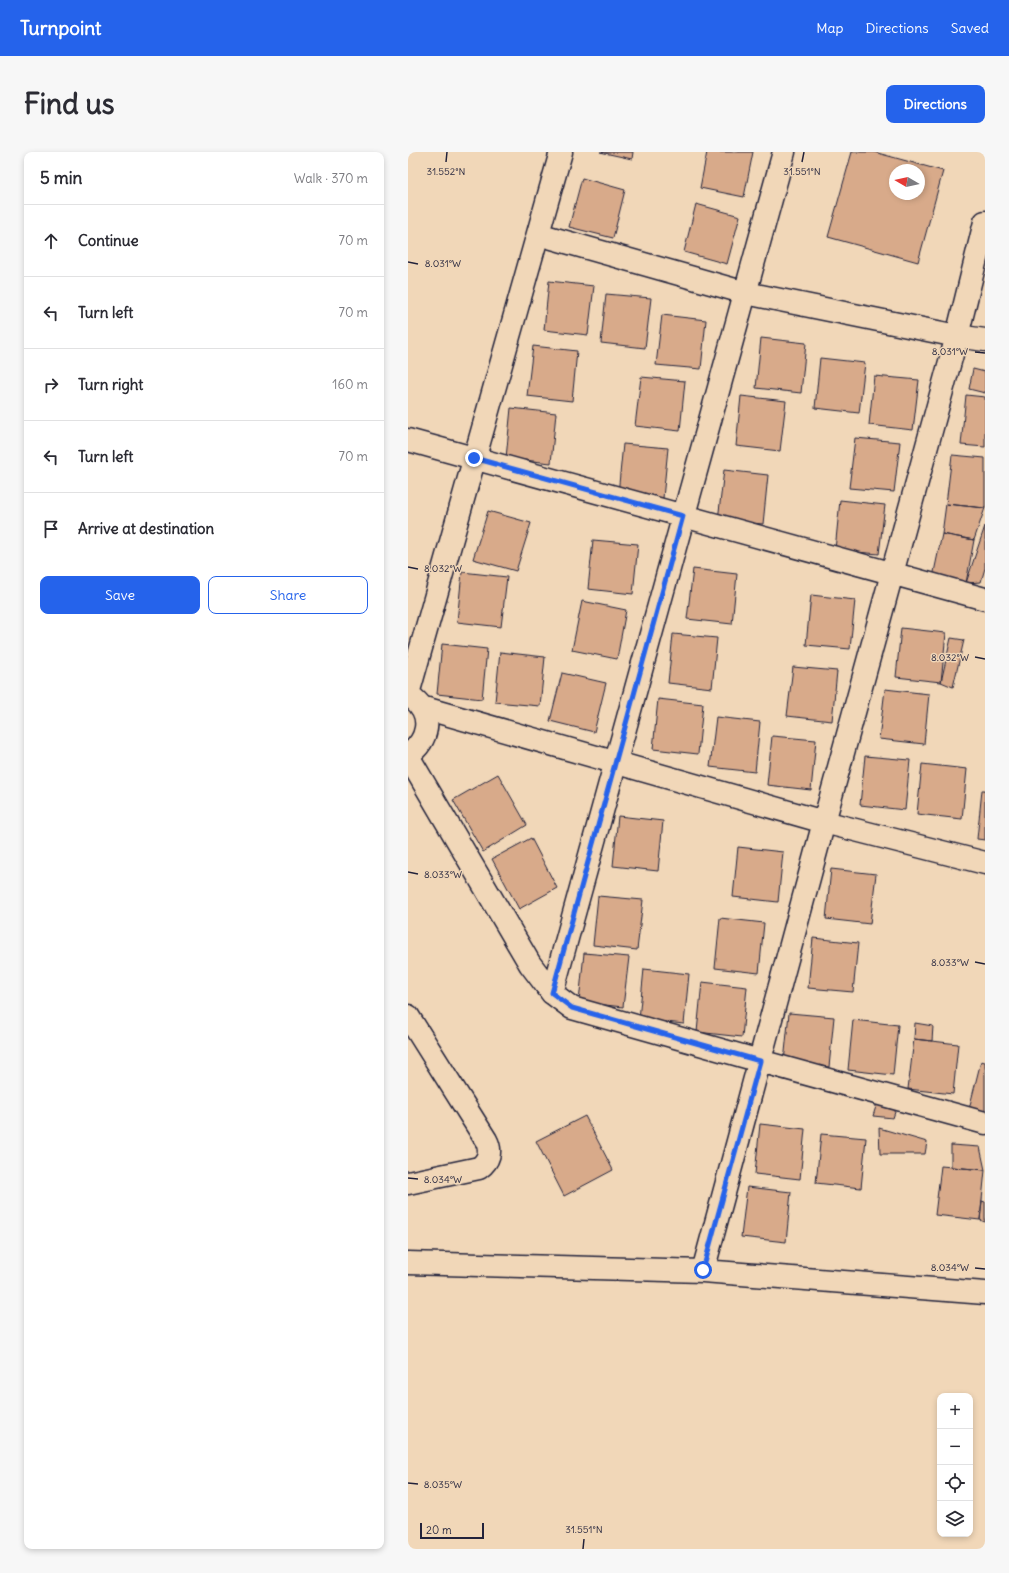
<!DOCTYPE html>
<html lang="en">
<head>
<meta charset="utf-8">
<style>
	body { margin:0; font-family:Delius,sans-serif; background:#f7f7f7; color:#2b2b33 }
	.controls { position:absolute; right:12px; bottom:12px; display:grid; overflow:hidden; border-radius:8px; box-shadow:0 2px 6px #0003 }
	.controls button { width:36px; height:36px; display:grid; place-items:center; padding:0; border:0; border-bottom:1px solid #e1e1e2; background:#fff; color:#2b2b33; font:20px sans-serif }
	.compass { position:absolute; left:481px; top:12px; width:36px; height:36px; border-radius:50%; background:#fff; box-shadow:0 2px 6px #0003; rotate:279deg }
	.scale { position:absolute; left:12px; bottom:10px; width:64px; box-sizing:border-box; padding-left:4px; border:2px solid #22223b; border-top:0; font-size:11px; line-height:14px; white-space:nowrap; color:#22223b; -webkit-text-stroke:3px #f1d7b8; paint-order:stroke }
	.stop { position:absolute; width:12px; height:12px; margin:-9px; border:3px solid #2563eb; border-radius:50%; background:#fff }
	.stop.end { background:#2563eb; border-color:#fff; box-shadow:0 1px 4px #0008 }
	.list { margin:0; padding:0; list-style:none }
	h2 { display:flex; justify-content:space-between; align-items:center; height:52px; margin:0; padding:0 16px; font-size:17px }
	h2 small { font-size:13px; font-weight:400; color:#7c7c81 }
	.list li { display:grid; grid-template-columns:26px 1fr auto; gap:12px; align-items:center; box-sizing:border-box; height:72px; padding:0 16px; border-top:1px solid #e1e1e2 }
	.list b { display:block; font-size:15px; white-space:nowrap }
	.list em { font-size:13px; font-style:normal; color:#7c7c81 }
	.actions { display:flex; gap:8px; padding:12px 16px }
	.actions a { flex:1; padding:9px 0; border:1px solid #2563eb; border-radius:8px; text-align:center; font-size:14px; color:#2563eb }
	.actions .main { background:#2563eb; color:#fff }
	.icon { flex:none; width:22px; height:22px; fill:none; stroke:currentColor; stroke-width:2; stroke-linecap:round; stroke-linejoin:round }
	.map { position:relative; flex:none; width:577px; height:1397px; overflow:hidden; border-radius:8px }
	header { display:flex; align-items:center; gap:24px; box-sizing:border-box; height:56px; padding:0 20px; background:#2563eb; color:#fff }
	header strong { font-size:19px }
	nav { display:flex; gap:22px; margin-inline-start:auto; font-size:14px }
	.intro { display:flex; align-items:center; justify-content:space-between; box-sizing:border-box; height:96px; padding:0 24px }
	h1 { margin:0; font-size:28px }
	.button { padding:10px 18px; border-radius:8px; background:#2563eb; color:#fff; font-size:14px; font-weight:700 }
	main { display:flex; gap:24px; padding:0 24px }
	aside { flex:1; background:#fff; border-radius:8px; box-shadow:0 2px 6px #0003 }
	.map>svg:first-child { display:block }
</style>
</head>
<body>
<header>
<strong>Turnpoint</strong>
<nav><a>Map</a><a>Directions</a><a>Saved</a></nav>
</header>
<div class="intro"><h1>Find us</h1><a class="button">Directions</a></div>
<main>
<aside>
<h2>5 min<small>Walk · 370 m</small></h2>
<ul class="list">
<li><svg class="icon" aria-label="ahead" viewBox="0 0 24 24"><path d="M12 20V5M6 11l6-6 6 6"/></svg><div><b>Continue</b></div><em>70 m</em></li>
<li><svg class="icon" aria-label="left" viewBox="0 0 24 24"><path d="M17 20v-9H6M10 6l-5 5 5 5"/></svg><div><b>Turn left</b></div><em>70 m</em></li>
<li><svg class="icon" aria-label="right" viewBox="0 0 24 24"><path d="M7 20v-9h11M14 6l5 5-5 5"/></svg><div><b>Turn right</b></div><em>160 m</em></li>
<li><svg class="icon" aria-label="left" viewBox="0 0 24 24"><path d="M17 20v-9H6M10 6l-5 5 5 5"/></svg><div><b>Turn left</b></div><em>70 m</em></li>
<li><svg class="icon" aria-label="arrive" viewBox="0 0 24 24"><path d="M6 21V4h12l-3 4 3 4H6"/></svg><div><b>Arrive at destination</b></div></li>
</ul>
<div class="actions"><a class="main">Save</a><a>Share</a></div>
</aside>
<div class="map">
<svg width="577" height="1397" viewBox="0 0 577 1397">
	<rect width="100%" height="100%" fill="#f1d7b8"/>
	<filter id="ink" filterUnits="userSpaceOnUse"><feTurbulence type="fractalNoise" baseFrequency=".025" numOctaves="2"/><feDisplacementMap in="SourceGraphic" scale="8" xChannelSelector="R" yChannelSelector="G"/><feConvolveMatrix kernelMatrix="1 2 1 2 8 2 1 2 1" color-interpolation-filters="sRGB"/></filter>
	<g filter="url(#ink)">
		<!-- building -->
		<path fill="#d8aa8a" stroke="#22223b" fill-rule="evenodd" d="M192,0H225L224,7Z
			M299,0H345L336,45L292,36Z
			M444,0H466L535,19L510,110L420,85ZM487,18H511V42H487Z
			M174,26L217,38L205,86L161,75Z
			M288,52L332,64L319,112L276,100Z
			M141,129L186,134L180,183L136,178Z
			M198,142L243,146L237,196L193,191Z
			M254,163L298,168L293,217L248,213Z
			M353,186L398,191L393,241L348,236Z
			M125,194L169,199L164,249L119,244Z
			M412,206L457,211L451,261L407,256Z
			M565,217L577,220V241L561,237Z
			M466,224L511,228L505,278L461,273Z
			M233,225L277,229L272,279L227,274Z
			M558,243L577,245V295L553,293Z
			M333,244L378,249L372,299L328,294Z
			M103,256L148,261L143,311L98,306Z
			M447,286L492,290L486,340L441,336Z
			M215,292L260,296L255,346L210,342Z
			M544,303L577,306V356L538,352Z
			M316,318L360,323L355,372L310,368Z
			M432,348L477,353L471,402L427,398Z
			M538,352L577,356L566,388L534,382Z
			M80,359L123,371L108,419L65,407Z
			M577,374V416L573,430L558,431Z
			M534,382L566,388L558,431L525,425Z
			M185,388L230,392L225,442L180,437Z
			M285,417L329,422L324,472L279,467Z
			M54,420L99,425L93,475L49,470Z
			M403,443L447,448L442,497L398,493Z
			M174,449L218,458L209,507L164,498Z
			M493,476L538,481L533,530L488,525Z
			M265,482L309,486L304,536L260,531Z
			M543,486L556,488L545,535L533,530Z
			M34,492L79,497L74,547L29,542Z
			M92,500L137,505L132,554L87,550Z
			M385,515L429,519L424,569L379,564Z
			M154,521L198,531L186,580L142,569Z
			M477,537L521,542L516,592L471,587Z
			M250,547L295,552L290,602L245,597Z
			M308,565L352,570L347,620L302,615Z
			M364,584L408,588L403,638L359,633Z
			M457,604L502,608L497,658L452,653Z
			M514,612L559,617L554,667L509,662Z
			M90,622L119,673L75,700L45,648Z
			M574,638H577V688L569,687Z
			M210,664L255,669L250,719L205,714Z
			M123,686L149,736L111,757L84,707Z
			M330,695L375,700L370,750L325,745Z
			M423,717L468,722L462,772L418,767Z
			M190,744L235,748L229,798L185,793Z
			M312,766L356,771L351,821L307,816Z
			M405,786L450,791L445,840L400,836Z
			M176,801L221,805L215,855L171,850Z
			M236,817L281,822L276,872L231,867Z
			M294,830L339,835L334,885L289,880Z
			M381,861L426,865L421,915L376,910Z
			M445,868L490,873L485,923L440,918Z
			M507,871L525,874L524,889L506,887Z
			M506,887L550,892L545,942L500,937Z
			M573,909L577,910V961L561,957Z
			M470,948L489,954L485,966L465,964Z
			M177,964L205,1018L156,1044L128,989Z
			M352,972L397,977L392,1027L347,1022Z
			M471,976L519,990L517,1002H472Z
			M413,982L458,986L453,1036L408,1031Z
			M543,993L572,995L577,1018L543,1015Z
			M533,1014L577,1018L572,1068L527,1063Z
			M339,1035L383,1040L378,1090L333,1085Z
			M574,1049L577,1050V1070L572,1068Z"/>
		<g fill="none" stroke-linecap="round" stroke-linejoin="round">
			<defs>
				<path id="minor" d="M130,82L338,141L549,184L577,188
					M0,288L577,447
					M0,542L153,0
					M13,555L416,670L577,711
					M0,603C20,589 26,564 6,547
					M0,604L122,812L144,841L164,856L352,909L577,971
					M144,841L376,0
					M0,864L78,988C84,999 81,1009 71,1016L0,1031
					M0,1111L295,1119L577,1141
					M295,1119L416,670L549,184L577,70"/>
			</defs>
			<!-- minor casing -->
			<use href="#minor" stroke="#22223b" stroke-width="25"/>
			<!-- minor -->
			<use href="#minor" stroke="#f1d7b8" stroke-width="22"/>
		</g>
	</g>
	<g fill="none" stroke-linecap="round" stroke-linejoin="round" filter="url(#ink)">
		<!-- route -->
		<path stroke="#2563eb" stroke-width="5" d="M66,306L275,364L144,841L164,856L352,909L295,1118"/>
	</g>
	<!-- ticks -->
	<path fill="none" stroke="#22223b" stroke-width="1.5" d="M38,10L39,0M394,10L396,0M0,110L10,112M567,200L577,201M0,415L10,417M567,505L577,507M0,720L10,722M567,810L577,812M0,1026L10,1027M567,1116L577,1117M0,1331L10,1332M175,1397L176,1387"/>
	<g font-size="10" text-anchor="middle" fill="#22223b" stroke="#f1d7b8" stroke-width="3" stroke-linejoin="round" paint-order="stroke">
		<text x="38" y="23">31.552°N</text>
		<text x="394" y="23">31.551°N</text>
		<text x="35" y="115">8.031°W</text>
		<text x="542" y="203">8.031°W</text>
		<text x="35" y="420">8.032°W</text>
		<text x="542" y="509">8.032°W</text>
		<text x="35" y="726">8.033°W</text>
		<text x="542" y="814">8.033°W</text>
		<text x="35" y="1031">8.034°W</text>
		<text x="542" y="1119">8.034°W</text>
		<text x="35" y="1336">8.035°W</text>
		<text x="176" y="1381">31.551°N</text>
	</g>
</svg>
<div class="controls">
<button>+</button>
<button>−</button>
<button><svg class="icon" aria-label="locate" viewBox="0 0 24 24"><circle cx="12" cy="12" r="6"/><path d="M12 2v4M12 18v4M2 12h4M18 12h4"/></svg></button>
<button><svg class="icon" aria-label="layers" viewBox="0 0 24 24"><path d="M12 4l9 5-9 5-9-5zM3 14l9 5 9-5"/></svg></button>
</div>
<svg class="compass" viewBox="-18 -18 36 36"><path d="M0-13l5 13h-10z" fill="#e53935"/><path d="M0 13l5-13h-10z" fill="#7c7c81"/></svg>
<div class="scale">20 m</div>
<div class="stop" style="left:295px;top:1118px"></div>
<div class="stop end" style="left:66px;top:306px"></div>
</div>
</main>
</body>
</html>
